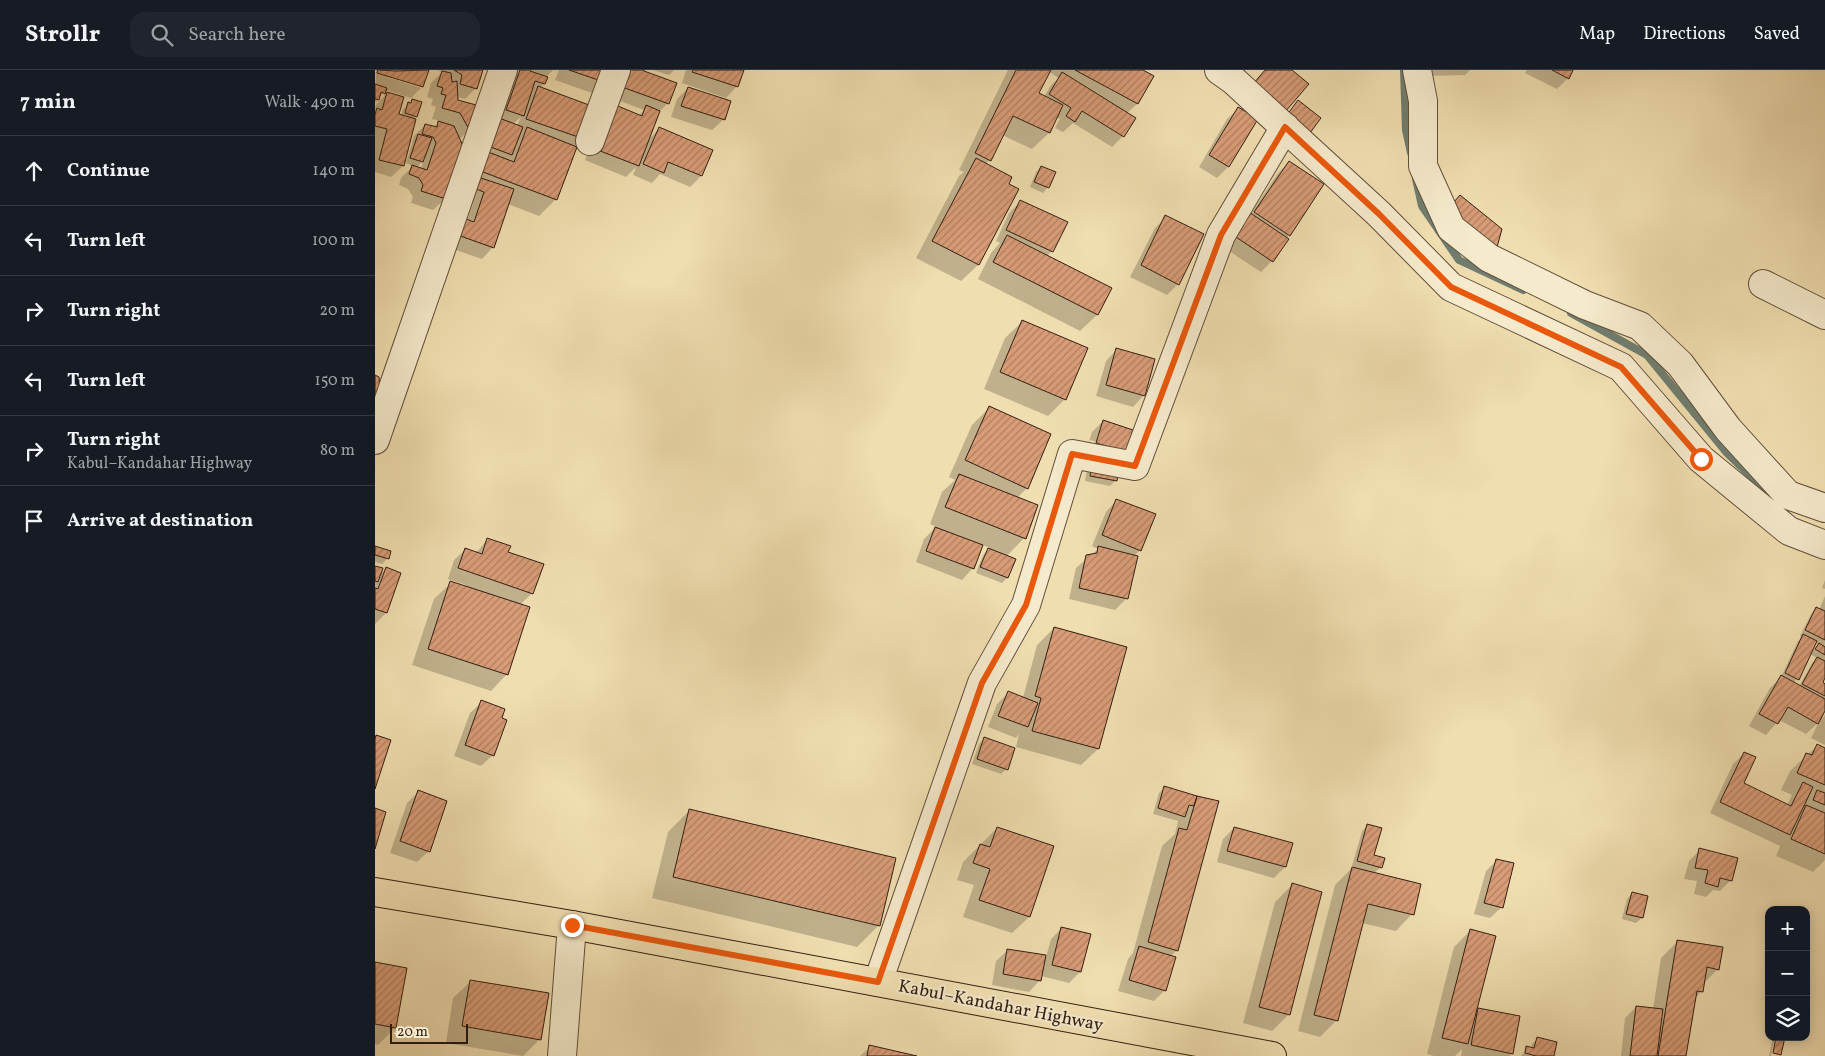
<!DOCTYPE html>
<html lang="en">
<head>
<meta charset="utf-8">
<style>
	body { margin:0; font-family:Vollkorn,serif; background:#20242c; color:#f1f3f6 }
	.controls { position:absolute; right:15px; bottom:15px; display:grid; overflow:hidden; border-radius:10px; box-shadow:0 2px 12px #0003 }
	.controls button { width:45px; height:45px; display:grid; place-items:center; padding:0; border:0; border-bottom:1px solid #363941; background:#171b24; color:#f1f3f6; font:25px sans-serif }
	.scale { position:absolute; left:15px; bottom:12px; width:78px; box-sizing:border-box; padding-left:5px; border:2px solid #321f12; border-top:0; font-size:14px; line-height:18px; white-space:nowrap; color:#321f12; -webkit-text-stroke:4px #f5eacc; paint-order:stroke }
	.stop { position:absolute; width:15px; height:15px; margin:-11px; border:4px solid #ea580c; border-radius:50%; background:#fff }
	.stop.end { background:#ea580c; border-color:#fff; box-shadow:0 1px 5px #0008 }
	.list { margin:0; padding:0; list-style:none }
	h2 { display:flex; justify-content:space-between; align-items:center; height:65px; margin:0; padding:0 20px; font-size:21px }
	h2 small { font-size:16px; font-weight:400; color:#9ea1a6 }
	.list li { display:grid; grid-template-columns:32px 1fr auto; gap:15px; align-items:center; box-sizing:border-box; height:70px; padding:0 20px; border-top:1px solid #363941 }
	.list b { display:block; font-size:19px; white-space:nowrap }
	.list p { margin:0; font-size:16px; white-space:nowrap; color:#9ea1a6 }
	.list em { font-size:16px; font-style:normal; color:#9ea1a6 }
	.icon { flex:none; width:28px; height:28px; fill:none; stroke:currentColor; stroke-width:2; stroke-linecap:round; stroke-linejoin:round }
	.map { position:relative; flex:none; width:1450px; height:986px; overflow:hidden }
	header { display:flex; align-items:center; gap:30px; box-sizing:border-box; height:70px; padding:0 25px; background:#171b24; border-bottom:1px solid #363941 }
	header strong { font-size:24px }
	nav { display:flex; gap:28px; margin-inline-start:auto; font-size:18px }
	.search { width:350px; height:45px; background:#20242c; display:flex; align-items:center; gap:12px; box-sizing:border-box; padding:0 18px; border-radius:15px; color:#9ea1a6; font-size:19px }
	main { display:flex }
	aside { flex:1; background:#171b24 }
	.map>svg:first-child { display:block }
</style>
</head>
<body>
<header>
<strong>Strollr</strong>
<div class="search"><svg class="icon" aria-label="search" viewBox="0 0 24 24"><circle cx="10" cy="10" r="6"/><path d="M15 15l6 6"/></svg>Search here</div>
<nav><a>Map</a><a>Directions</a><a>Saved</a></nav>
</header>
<main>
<aside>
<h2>7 min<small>Walk · 490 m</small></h2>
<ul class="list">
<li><svg class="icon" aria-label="ahead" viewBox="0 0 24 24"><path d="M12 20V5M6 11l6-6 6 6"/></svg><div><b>Continue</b></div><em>140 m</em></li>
<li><svg class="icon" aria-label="left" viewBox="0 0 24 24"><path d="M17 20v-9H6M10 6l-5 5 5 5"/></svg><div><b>Turn left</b></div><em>100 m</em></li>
<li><svg class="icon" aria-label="right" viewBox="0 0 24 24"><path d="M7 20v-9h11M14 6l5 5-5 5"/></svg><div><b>Turn right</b></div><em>20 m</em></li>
<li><svg class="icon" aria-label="left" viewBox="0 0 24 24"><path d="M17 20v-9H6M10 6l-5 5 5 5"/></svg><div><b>Turn left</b></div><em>150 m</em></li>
<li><svg class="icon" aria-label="right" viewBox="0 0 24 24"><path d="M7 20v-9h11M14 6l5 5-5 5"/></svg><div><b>Turn right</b><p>Kabul–Kandahar Highway</p></div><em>80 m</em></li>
<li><svg class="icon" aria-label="arrive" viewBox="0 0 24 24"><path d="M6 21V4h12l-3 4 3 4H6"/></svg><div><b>Arrive at destination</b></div></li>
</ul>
</aside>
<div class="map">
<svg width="1450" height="986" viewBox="0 0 1450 986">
	<defs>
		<pattern id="building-hatch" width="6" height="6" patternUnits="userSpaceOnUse" patternTransform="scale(1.25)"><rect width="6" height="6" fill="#d89c77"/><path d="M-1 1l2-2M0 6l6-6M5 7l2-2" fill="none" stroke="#b07f60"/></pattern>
	</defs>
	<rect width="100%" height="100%" fill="#f0deb0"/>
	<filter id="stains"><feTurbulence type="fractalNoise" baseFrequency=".004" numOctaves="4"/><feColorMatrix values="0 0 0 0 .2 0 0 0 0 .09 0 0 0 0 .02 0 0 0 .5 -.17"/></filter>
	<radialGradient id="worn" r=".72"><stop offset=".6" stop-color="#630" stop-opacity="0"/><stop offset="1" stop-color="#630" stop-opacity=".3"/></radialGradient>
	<!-- shadow -->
	<path fill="#0003" fill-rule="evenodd" d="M1,0H52L47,17V15L14,5L12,7L46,18L36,28L10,20L3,29L1,35L12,23L23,45L26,46L28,39L38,31L41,46L38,49L40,50L28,96L16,107L0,102V39L2,30L0,32Z
		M62,0H107L101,18L90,29L82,27V31L100,36L94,60L84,70L70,129L58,140L36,133L38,127L33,119L24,115L26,108L38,96L31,93L39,66L50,55L59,57L65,51L57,49L61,37L56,35L58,29L52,27L56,13L67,2ZM48,91L46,100L41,98Z
		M130,0H178L170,8L169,14L165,18L208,69L201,76L181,129L164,146L133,134L118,177L107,189L66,175L92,151L98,133L83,128ZM146,47L142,56L138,54Z
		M184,0H232L228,12L217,23L180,10Z
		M268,0L293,33L283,43L273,70L284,59L326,106L315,117L285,104L277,113L258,105L261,97L251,107L210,90L227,47L263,46L269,40L237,28Z
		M278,0H299L294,5Z
		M311,0H368L362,16L351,28L307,13Z
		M633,0H766L777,6L762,34L751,44L748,66L737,77L698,53L688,62L680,58L685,49L681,47L674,63L657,79L627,65L615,90L610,95L632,115L642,120L603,195L586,211L541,188L584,106L589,102L584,100ZM674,2L684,8L676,15L669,27L663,24Z
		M1051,0H1095L1090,5L1052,6Z
		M1152,0H1197L1193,8L1182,19L1150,3Z
		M313,18L349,49L337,60L296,47L302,29Z
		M864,38L882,49L853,97L842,108L824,97L852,49Z
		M914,92V165L897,191L886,202L848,177L875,145L903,103Z
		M666,97L673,117L668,123L655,117L661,102Z
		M646,131L677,181L672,186L735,218L722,245L705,261L603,209L616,183L625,173L621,171L634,143Z
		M791,147L803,214L792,225L755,207L780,158Z
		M647,252L690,329L673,346L609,319L630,268Z
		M742,279L769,325L758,337L721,326L731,291Z
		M614,338L652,418L642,428L649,468L631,487L632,508L627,513L601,503L608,485L615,478L607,475L598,498L587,510L541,492L549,469L561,457L555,454L567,422L580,410L574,407L597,355Z
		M728,351L750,381L710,384L717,362ZM715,370L745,379V381L714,372Z
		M712,399L741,410L735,416L710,411Z
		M742,430L765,480L759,486L752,528L740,540L694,529L701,498L723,479L717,476L731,442Z
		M113,469L132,483L157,523L145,535L132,604L116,621L37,595L59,529L76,513L90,517L91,515L73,509L79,490L91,479L101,483Z
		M0,477L15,482L12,489L7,494L0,492Z
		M0,497L4,505L11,499L25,503L11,543L0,554Z
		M1450,510V519L1447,518Z
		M1450,526V605L1446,613L1450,615V639L1445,650L1450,645V675L1436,668L1444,652L1431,664L1404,650L1391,665L1374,656L1395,618L1406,607L1423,571L1427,567L1425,566L1436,544L1441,538L1444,540ZM1440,573L1444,574L1436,583ZM1435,584L1442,588L1437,593L1424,617L1418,613L1422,609Z
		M679,558L723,679L706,695L641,677L644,664L641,668L613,657L622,634L633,623L648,628L662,575Z
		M107,632L118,685L106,696L79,686L95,643Z
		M609,669L632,699L626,704L597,694L604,674Z
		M1442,676L1450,679V790L1438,802L1401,786L1405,776L1335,743L1358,694L1369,683L1367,714L1412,735L1417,725L1406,720L1415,701Z
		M790,717L822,727L802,880L795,887L790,920L779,931L743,921L753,889L758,883L787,776L800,764L803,751L778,744L784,723Z
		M43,722L54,781L42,792L15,783L32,733Z
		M315,740L504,855L482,877L277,828L293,762Z
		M993,755L997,786L1006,797L999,803L1037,844L1021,861L987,853L962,950L945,967L923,961L960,815L979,796H977L987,761Z
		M622,758L677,777L654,847L637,863L588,847L599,815L582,810L588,792Z
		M859,758L910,797L899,808L842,792L848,769Z
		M1325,780L1356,810L1345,821L1338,820L1331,827L1319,824L1322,811L1309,809L1314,791Z
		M1122,790L1127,837L1115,848L1099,844L1111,801Z
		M917,815L914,944L897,961L868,953L900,832Z
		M1257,823L1267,848L1261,853L1247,849L1252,829Z
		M687,858L715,865L705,902L694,913L666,906L665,910L654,922L617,915L621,891L633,880L671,887L676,869Z
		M1096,860L1100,943L1104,939L1137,983L1134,986H1086L1087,979L1080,986H1059L1052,984L1079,877Z
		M1303,871L1343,899L1328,914L1327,921L1319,929L1310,986H1246L1250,948L1261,937L1278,939L1286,888Z
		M0,893L20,958L3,975L0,974Z
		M95,912L165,969L148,986L71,973L78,928Z
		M1398,967H1400L1396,986H1394Z
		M1162,969L1178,986H1146L1152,978H1156L1157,974Z
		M495,977L536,986H485Z"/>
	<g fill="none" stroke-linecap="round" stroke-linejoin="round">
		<!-- stream -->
		<path stroke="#707d6f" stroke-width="8" d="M1029,0L1031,60L1036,83
			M1041,109L1047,136L1084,190L1148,220
			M1196,243L1272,285L1352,383L1390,420"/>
	</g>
	<!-- building -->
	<path fill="url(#building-hatch)" stroke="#321f12" d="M3,0L21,1L54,0L48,17L2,3Z
		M79,0H108L102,19L85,14L87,5Z
		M145,0H156L155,1L173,7L170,14L160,11L149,46L131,40Z
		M194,0H233L229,12Z
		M254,0H269V1L302,13L294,34L247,17Z
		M318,0H369L363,17L317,2Z
		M641,0H676L664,23L688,35L675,63L638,46L616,91L600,83Z
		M700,0H768L779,6L763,34Z
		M890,0H917L934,14L910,42L878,14Z
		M1177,0H1198L1194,9Z
		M67,1L76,3L77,12L82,11L83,30L101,35L95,61L85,43L67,38L71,25L66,24L68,18L62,16Z
		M687,2L761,48L749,67L707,41L700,52L691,46L696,38L674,24Z
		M0,14L12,18L10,24L6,22L4,30L0,29Z
		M163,16L214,35L209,69L151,49Z
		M313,17L356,31L350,50L306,36Z
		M12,22L29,27L24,44L41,49L29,96L4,90L12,59L0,56V44L2,38L7,40Z
		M37,29L47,32L42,47L30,43L33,32L36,33Z
		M923,30L946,48L932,67L909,49Z
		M238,34L267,46L271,35L285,41L264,96L220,79Z
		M863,37L883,49L854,97L834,85Z
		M124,48L148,57L137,85L113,76Z
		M63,51L79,56L88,76L71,129L46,121L48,115L44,108L34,104L37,95L52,100L61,73L58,67L47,64L50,54L62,57Z
		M152,57L202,77L182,130L100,99L108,80L139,92Z
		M284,57L338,80L327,106L293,92L289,103L268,94Z
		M43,64L57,68L48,92L35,88Z
		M601,88L637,107L634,114L644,119L604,195L557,171Z
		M914,91L949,114L915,166L879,142Z
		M666,96L681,102L674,118L659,112Z
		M97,105L139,119L119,178L77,163L83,146L99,152L109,122L93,116Z
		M1085,125L1127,159L1122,177L1072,140Z
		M645,130L693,152L678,182L631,160Z
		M874,142L914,169L898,192L858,165Z
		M790,145L829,164L804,215L766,195Z
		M632,165L737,218L723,245L618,192Z
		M647,250L713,278L691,330L625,302Z
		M741,278L780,289L770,326L731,315Z
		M0,305L4,307L5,323L0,336Z
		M614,336L676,364L653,419L590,390Z
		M728,350L758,360L751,382L721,373Z
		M717,393L744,398L742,411L715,406Z
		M584,404L663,435L651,469L570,437Z
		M741,429L781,444L766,481L727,465Z
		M560,457L608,475L599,499L551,481Z
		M112,468L136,476L133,482L169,494L158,524L83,498L90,478L107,484Z
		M0,476L16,481L14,489L0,485Z
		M723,476L763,486L753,529L704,518L711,485L722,483Z
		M613,478L641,489L633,508L605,497Z
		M0,496L8,498L3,512L0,511Z
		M11,497L26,503L12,543L0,539V518L3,519Z
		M75,511L155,537L133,605L53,579Z
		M1441,537L1450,541V570L1430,560Z
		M679,557L752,577L724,679L657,661L666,628L660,626Z
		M1428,564L1442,571L1424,610L1410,603Z
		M1444,573L1450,577V585L1440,579Z
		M1442,587L1450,591V608L1448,612L1450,614V626L1427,614Z
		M1406,605L1450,629V641L1443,654L1413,637L1403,654L1384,644Z
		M633,621L663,633L653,657L623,646Z
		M106,630L130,639L127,648L132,650L119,686L90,675Z
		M1,665L16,670L0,719V669Z
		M609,667L640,678L633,700L602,689Z
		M1442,674L1450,678V715L1422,703L1431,683L1437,685Z
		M1369,682L1381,687L1369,713L1416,736L1428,712L1438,717L1415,765L1345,732Z
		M789,716L822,726L819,736L814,735L810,747L783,738Z
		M43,720L72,731L55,782L25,771Z
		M1442,720L1450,723V735L1438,730Z
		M822,726L844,731L803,881L773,872L804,758L812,760Z
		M1431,735L1450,743V784L1416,769Z
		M0,738L11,742L0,779Z
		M314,739L521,788L505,856L298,807Z
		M992,754L1007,758L999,785L1010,788L1007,798L982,791Z
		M622,757L679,776L655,847L604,830L615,799L598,793L605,774L615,777Z
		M859,757L918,773L911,797L852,781Z
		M1324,778L1363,788L1357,811L1345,808L1343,817L1330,813L1333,800L1320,798Z
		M1121,789L1139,793L1128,838L1109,833Z
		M977,797L1046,814L1039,845L993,834L963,951L939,945Z
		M917,813L947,822L915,945L884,937Z
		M1257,822L1273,826L1268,848L1251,844Z
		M686,857L716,864L706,902L677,895Z
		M1095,859L1121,866L1093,974L1067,968Z
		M1302,870L1348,877L1344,900L1332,897L1328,922L1322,921L1311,986H1283Z
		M764,876L801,887L791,921L754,910Z
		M632,879L671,885L666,911L628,904Z
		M0,892L32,898L21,958L0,954Z
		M95,910L174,923L166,970L87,956Z
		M1261,936L1288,939L1282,986H1255Z
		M1103,938L1145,946L1138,984L1096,975Z
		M1162,967L1182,972L1179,986H1161L1150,983L1151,976L1159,978Z
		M1401,967H1410L1406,985L1398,983Z
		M494,975L542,986H492Z"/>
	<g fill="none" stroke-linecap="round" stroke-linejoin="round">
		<defs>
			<path id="minor" d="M844,0L858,10L1004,144L1076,217L1246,297L1326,389L1414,461L1450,475
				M1042,0L1048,31V96L1076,158L1114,188L1210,235L1265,256L1305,294L1353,359L1413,425L1450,438
				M215,71L241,0
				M1388,214L1450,245
				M0,370L128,0
				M503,912L607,613L651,535L697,384L760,396L846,165L910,57
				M187,986L197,855"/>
			<path id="major" d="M0,822L197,855L897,986"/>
		</defs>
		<!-- minor casing -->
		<use href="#minor" stroke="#624f3a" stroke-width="30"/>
		<!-- major casing -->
		<use href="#major" stroke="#321f12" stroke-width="30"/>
		<!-- minor -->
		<use href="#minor" stroke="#f5eacc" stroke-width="28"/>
		<!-- major -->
		<use href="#major" stroke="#f0deb0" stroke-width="28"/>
	</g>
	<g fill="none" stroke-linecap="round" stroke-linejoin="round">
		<!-- route -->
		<path stroke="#ea580c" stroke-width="6" d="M197,855L503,912L607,613L651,535L697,384L760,396L846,165L910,57L1004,144L1076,217L1246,297L1326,389"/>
	</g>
	<g text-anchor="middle" stroke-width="4" stroke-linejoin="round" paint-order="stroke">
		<!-- street labels -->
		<g font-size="18" fill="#321f12" stroke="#f5eacc">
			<text transform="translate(626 935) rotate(11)" y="6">Kabul–Kandahar Highway</text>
		</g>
	</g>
	<rect width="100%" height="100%" filter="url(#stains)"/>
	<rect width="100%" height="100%" fill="url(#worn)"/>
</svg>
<div class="controls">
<button>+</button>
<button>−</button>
<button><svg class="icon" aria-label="layers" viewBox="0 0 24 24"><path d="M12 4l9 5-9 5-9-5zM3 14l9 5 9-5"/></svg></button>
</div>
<div class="scale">20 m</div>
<div class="stop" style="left:1326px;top:389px"></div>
<div class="stop end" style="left:197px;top:855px"></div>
</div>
</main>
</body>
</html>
